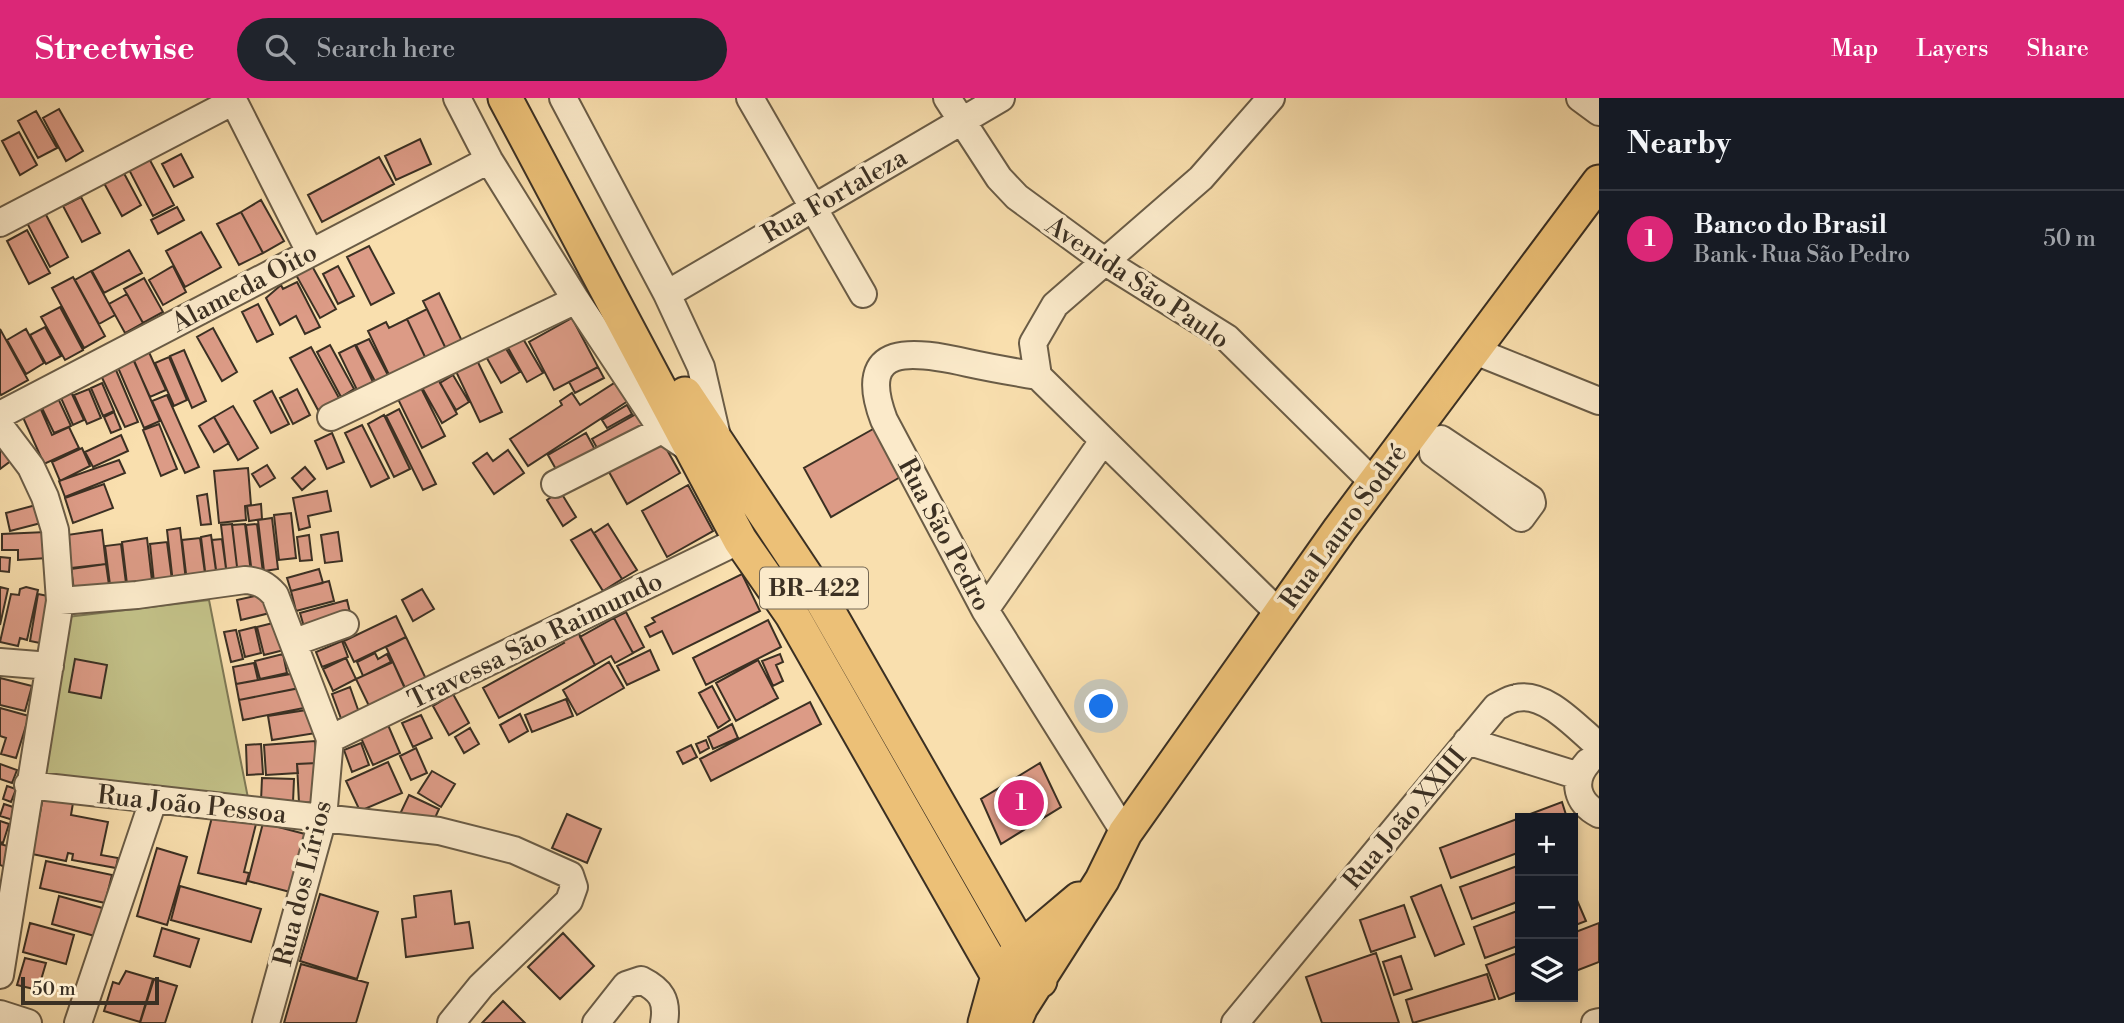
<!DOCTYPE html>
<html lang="en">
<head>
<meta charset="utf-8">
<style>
	body { margin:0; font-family:"Libre Bodoni",serif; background:#20242c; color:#f1f3f6 }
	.controls { position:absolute; right:21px; bottom:21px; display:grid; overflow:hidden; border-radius:0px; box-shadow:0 4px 10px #0003 }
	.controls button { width:63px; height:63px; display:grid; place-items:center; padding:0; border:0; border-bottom:2px solid #363941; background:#171b24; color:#f1f3f6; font:35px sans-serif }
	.scale { position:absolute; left:21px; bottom:18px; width:138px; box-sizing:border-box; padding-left:7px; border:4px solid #3b3023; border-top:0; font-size:19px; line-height:24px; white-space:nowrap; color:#3b3023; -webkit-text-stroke:5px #fbeaca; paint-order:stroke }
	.you { position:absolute; left:1102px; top:609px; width:24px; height:24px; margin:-18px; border:5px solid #fff; border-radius:50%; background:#1a73e8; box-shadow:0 0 0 10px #1a73e833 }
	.badge { display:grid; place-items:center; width:46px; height:46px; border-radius:50%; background:#db2777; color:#fff; font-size:23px; font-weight:700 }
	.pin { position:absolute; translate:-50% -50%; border:4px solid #fff; box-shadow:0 2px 7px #0006 }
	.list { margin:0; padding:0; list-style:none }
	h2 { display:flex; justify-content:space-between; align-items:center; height:91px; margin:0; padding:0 28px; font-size:30px }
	h2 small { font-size:23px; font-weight:400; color:#9ea1a6 }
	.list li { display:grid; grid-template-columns:46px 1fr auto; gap:21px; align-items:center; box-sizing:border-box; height:98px; padding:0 28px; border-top:2px solid #363941 }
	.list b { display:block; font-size:26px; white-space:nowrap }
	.list p { margin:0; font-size:23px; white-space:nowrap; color:#9ea1a6 }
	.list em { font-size:23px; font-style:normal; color:#9ea1a6 }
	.icon { flex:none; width:38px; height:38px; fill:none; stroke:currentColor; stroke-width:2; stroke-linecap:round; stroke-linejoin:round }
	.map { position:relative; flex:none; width:1599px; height:925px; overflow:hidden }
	header { display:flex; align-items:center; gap:42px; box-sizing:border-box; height:98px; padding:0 35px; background:#db2777; color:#fff }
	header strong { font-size:33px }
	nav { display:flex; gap:38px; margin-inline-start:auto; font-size:24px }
	.search { width:490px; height:63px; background:#20242c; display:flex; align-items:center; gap:18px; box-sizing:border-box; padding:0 24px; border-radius:38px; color:#9ea1a6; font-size:26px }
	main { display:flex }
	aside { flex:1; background:#171b24 }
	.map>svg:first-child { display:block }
</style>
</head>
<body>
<header>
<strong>Streetwise</strong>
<div class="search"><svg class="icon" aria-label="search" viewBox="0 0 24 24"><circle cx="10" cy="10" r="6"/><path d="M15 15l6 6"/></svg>Search here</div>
<nav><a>Map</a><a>Layers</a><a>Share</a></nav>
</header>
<main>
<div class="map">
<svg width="1599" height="925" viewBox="0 0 1599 925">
	<rect width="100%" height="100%" fill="#f9dfae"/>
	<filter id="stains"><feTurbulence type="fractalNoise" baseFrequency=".00286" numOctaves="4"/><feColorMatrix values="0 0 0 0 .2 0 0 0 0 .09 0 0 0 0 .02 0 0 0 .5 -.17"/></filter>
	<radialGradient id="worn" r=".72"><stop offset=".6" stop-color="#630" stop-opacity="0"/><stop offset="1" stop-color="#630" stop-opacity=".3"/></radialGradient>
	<!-- green -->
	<path fill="#c2c087" stroke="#7e7855" stroke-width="2" d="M209,502L249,705L38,681L67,519Z"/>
	<!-- building -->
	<path fill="#dc9b86" stroke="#3b3023" stroke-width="2" d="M59,11L83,53L66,63L43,20Z
		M36,13L57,50L38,60L18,23Z
		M19,34L37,67L20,77L2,43Z
		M420,41L431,66L396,82L385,58Z
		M145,53L174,107L153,118L125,64Z
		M181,56L193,79L174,89L162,66Z
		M379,59L394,86L322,124L308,97Z
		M119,66L141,107L122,118L99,76Z
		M81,99L100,135L82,144L63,108Z
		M261,102L284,143L263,155L241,114Z
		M177,109L184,122L158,136L151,122Z
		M44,113L68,159L50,169L26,123Z
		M241,114L263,155L239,167L217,126Z
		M27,132L50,175L29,186L7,143Z
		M201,134L221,169L185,189L166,153Z
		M369,148L394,195L371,207L347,159Z
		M129,152L142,175L104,195L92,173Z
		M173,168L186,194L163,207L149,182Z
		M312,168L336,211L320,220L296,177Z
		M338,168L354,198L338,206L323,176Z
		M91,173L115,217L99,226L75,182Z
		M73,179L105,238L84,250L52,190Z
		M144,180L163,214L143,225L124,191Z
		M297,184L320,229L305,236L296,218L280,227L266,200L281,187L283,191Z
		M439,195L462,243L446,251L423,203Z
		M127,196L143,225L125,235L109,206Z
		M258,206L273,236L257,244L242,214Z
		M60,209L83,252L65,262L41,219Z
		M427,211L446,251L426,261L407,221Z
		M572,220L598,269L554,292L529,244Z
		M407,221L426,261L390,279L368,233L386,224L389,230Z
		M45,229L61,258L46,266L30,237Z
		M213,230L237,274L222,283L197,239Z
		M0,231L28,282L1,297L0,295Z
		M26,231L44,265L26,276L7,242Z
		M522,239L543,275L527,284L507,248Z
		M369,241L390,281L377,287L356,247Z
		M502,244L520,274L501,285L484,255Z
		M330,247L354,291L341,299L317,254Z
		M355,247L374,286L358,294L339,255Z
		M311,249L339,300L318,312L290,260Z
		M148,252L166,292L150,299L132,259Z
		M184,252L206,303L192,310L170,258Z
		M473,254L502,314L480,324L452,265Z
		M132,258L160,323L144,330L116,265Z
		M169,259L187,302L174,308L155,265Z
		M113,265L138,324L125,329L98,271Z
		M598,269L604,280L575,295L569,284Z
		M436,277L457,316L442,325L420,286Z
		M453,277L469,304L456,312L440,285Z
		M619,282L631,301L528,368L510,341L562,307L560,303L572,295L580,307Z
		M418,284L445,338L422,350L395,295Z
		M102,285L114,313L103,318L91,290Z
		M89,291L101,320L87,326L74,297Z
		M297,291L310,317L293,326L280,300Z
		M272,293L289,326L271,335L254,303Z
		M71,294L84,322L73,327L61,300Z
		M167,297L199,369L185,375L152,303Z
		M57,298L71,328L54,335L40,306Z
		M39,307L52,337L69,329L79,350L44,366L21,315Z
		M627,307L632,316L607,330L602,322Z
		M233,308L258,350L238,362L214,319Z
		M399,311L436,386L423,392L386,318Z
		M114,314L121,331L111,335L104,319Z
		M638,315L649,333L602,359L592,341Z
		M384,317L410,371L394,379L368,326Z
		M214,319L229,345L214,354L199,328Z
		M159,326L177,371L161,378L143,332Z
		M882,326L909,374L831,419L804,370Z
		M362,327L389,380L371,389L345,335Z
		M332,335L344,364L327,371L315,343Z
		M586,335L600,361L562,382L548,357Z
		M121,337L128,353L93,369L85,354Z
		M662,343L680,375L627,406L609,374Z
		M0,348L12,362L0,371Z
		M82,350L90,368L60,383L52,364Z
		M508,352L524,375L494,396L473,365L487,355L493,363Z
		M119,362L125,375L65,399L59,383Z
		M267,367L275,380L260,389L252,376Z
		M305,369L315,381L302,392L292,380Z
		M248,370L251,407L245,408L246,422L219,425L214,373Z
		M104,386L113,410L73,425L65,400Z
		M688,387L713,433L667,459L642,413Z
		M327,393L331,413L308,418L310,429L299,432L293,400Z
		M560,393L576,419L563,428L547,402Z
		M207,396L211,426L201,427L197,398Z
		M261,406L262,421L249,423L247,408Z
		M36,407L41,425L10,433L6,415Z
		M291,415L296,460L279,462L274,417Z
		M272,420L278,471L264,473L258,422Z
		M232,426L238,477L227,478L221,427Z
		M245,426L251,475L238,477L232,427Z
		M257,426L263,475L252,476L246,427Z
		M608,426L637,472L622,481L594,435Z
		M180,430L186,483L173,485L167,432Z
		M591,431L622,481L603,493L571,442Z
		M102,432L106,466L71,470L67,437Z
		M46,434L47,460L18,462V452H2V436Z
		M338,434L342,463L325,465L321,437Z
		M211,437L217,480L206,481L201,439Z
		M309,437L312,462L300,463L297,439Z
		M147,440L152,483L127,486L122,444Z
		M200,440L206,482L187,484L182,442Z
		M222,441L227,478L217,479L212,442Z
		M167,444L172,482L154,484L150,446Z
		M121,446L126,485L110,487L105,448Z
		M0,459L10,460L9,474L0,473Z
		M106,466L109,487L74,492L71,471Z
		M319,471L323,485L291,493L287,480Z
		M742,476L760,513L673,556L662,533L650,539L645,529L655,524L652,520Z
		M329,483L334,503L296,513L291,493Z
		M0,489L8,491L0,527Z
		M26,489L38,492L27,542L20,540L18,548L0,544L11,496L19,497L20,491Z
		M422,491L434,511L413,523L402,502Z
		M269,495L274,514L241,522L237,502Z
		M38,496L53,499L45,546L30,543Z
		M347,502L352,523L306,536L300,515Z
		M626,514L644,549L633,555L614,520Z
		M396,518L406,539L354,564L344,543Z
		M614,520L633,555L615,565L611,558L595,567L580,539Z
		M285,522L292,550L264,557L257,529Z
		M768,522L781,549L706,587L693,560Z
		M255,529L261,555L245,559L239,533Z
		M236,532L243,561L231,564L224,534Z
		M577,532L595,567L499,620L483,590L564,545L561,541Z
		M406,539L427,583L406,592L386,549Z
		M342,543L348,559L322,569L316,554Z
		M650,552L659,572L627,587L617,568Z
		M375,555L378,561L387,556L391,564L363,578L357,564Z
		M283,556L287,575L260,581L255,563Z
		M780,556L783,564L776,567L783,583L773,588L762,563Z
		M346,560L356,581L333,593L323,571Z
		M75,561L107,567L101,600L69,594Z
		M758,562L778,600L736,623L716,585Z
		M393,564L406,593L370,610L356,581Z
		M609,564L624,590L577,617L563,592Z
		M254,565L258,582L236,586L233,569Z
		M296,575L299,590L239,602L236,586Z
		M0,580L32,588L25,613L0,607Z
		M712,588L730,622L718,630L699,595Z
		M305,589L309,609L243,622L239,602Z
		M350,589L361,620L343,626L332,596Z
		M453,596L469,625L449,637L433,608Z
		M566,601L573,618L532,634L525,617Z
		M810,604L821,626L711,683L700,661Z
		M0,610L29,618L16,660L1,656L6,640L0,638Z
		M313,611L316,635L272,642L268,618Z
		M520,616L528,633L509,644L500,627Z
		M421,617L432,640L413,649L402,625Z
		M732,626L738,640L713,651L708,639Z
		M388,627L400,655L373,667L361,640Z
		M470,630L479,646L464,655L455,639Z
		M706,642L709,650L700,655L696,646Z
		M315,643L317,665L297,666L298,675L266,677L264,647Z
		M361,645L369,667L352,674L344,652Z
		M261,646L263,676L247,677L246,647Z
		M691,647L697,659L683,666L677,654Z
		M416,650L427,675L411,682L400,658Z
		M388,664L402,695L360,713L346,683Z
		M317,665L319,704L299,705L297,666Z
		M1040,665L1061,709L1001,746L981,701Z
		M0,666L17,672L12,685L0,681Z
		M432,673L455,686L441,709L418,695Z
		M262,680L294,681L293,704L261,703Z
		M7,688L16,691L11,704L3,701Z
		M409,697L439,711L430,731L400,716Z
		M43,699L73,705L71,717L108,724L101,757L118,760L116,770L72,762L73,756L68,755L66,763L32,756Z
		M1562,704L1567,720H1520V754L1451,780L1440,750Z
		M4,706L16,710L13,722L0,718Z
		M214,711L257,722L244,774L249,775L246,786L198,775Z
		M567,716L601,731L587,765L552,750Z
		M0,723L9,726L3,745L0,744Z
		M263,725L305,736L290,794L248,783Z
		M0,746L11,749L5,769L0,767Z
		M157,750L187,759L167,827L137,818Z
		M46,763L112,777L105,805L40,790Z
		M1520,767V803L1472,821L1460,789Z
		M1441,787L1464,846L1435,858L1411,799Z
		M180,788L261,811L251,844L171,822Z
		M451,793L455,826L469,824L473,850L406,859L402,821L416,819L414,798Z
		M1573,793L1586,823L1573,828Z
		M320,796L378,814L357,881L300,863Z
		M59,798L106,811L98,839L52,826Z
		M1404,807L1415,839L1371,854L1360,822Z
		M1520,812V847L1485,860L1474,829Z
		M30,825L74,837L66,866L23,854Z
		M1599,825V864L1573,874V835Z
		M162,830L199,841L190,869L154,858Z
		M563,835L594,868L560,901L528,869Z
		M1520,854V893L1499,901L1486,867Z
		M1376,855L1399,925H1322L1306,879Z
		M1401,858L1412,891L1394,897L1383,864Z
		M25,860L46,865L38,892L17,887Z
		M301,866L368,885L356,925H284Z
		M126,873L153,881L140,924L104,913L113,884L119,886Z
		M1487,876L1495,901L1413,925L1406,902Z
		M154,881L177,888L165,925H140Z
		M503,903L525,925H482Z"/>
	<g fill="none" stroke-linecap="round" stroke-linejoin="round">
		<defs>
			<path id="minor" d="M232,0L310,154
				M457,0L489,62L576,202L662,332L690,351
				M563,0L667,196L701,269L716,334
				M750,0L863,196
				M947,0L999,80L1017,99L1107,165L1227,240L1374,385
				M1271,0L1201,80L1055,207L1033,245L1038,278L1279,515
				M1580,0L1599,14
				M0,125L234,3
				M667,196L1001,0
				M1475,253L1599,303
				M1038,278C1014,274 991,270 968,265C915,253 854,243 884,322L985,512L1125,735
				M0,317L489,62
				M331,319L576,202
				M0,328L31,369L45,399L55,432L60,503L0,877
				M1441,341L1531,401L1532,405L1521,420L1433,355V351Z
				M555,386L662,332
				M60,503L137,497L245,482C259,483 266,487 275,497L330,641L323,720L266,925
				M985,512L1103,343
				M295,544L345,526
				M0,564L50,568
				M330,641L740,442
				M1467,643L1579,678
				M1588,664C1571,683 1577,705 1599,716
				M28,687L439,733L514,752L570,777L574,789L569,803L481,888L451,925
				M0,916L28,925
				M78,925L153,703
				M596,925L626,887L641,882C661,892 668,902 664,925
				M1235,925L1496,609C1502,606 1509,601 1516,600C1546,593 1578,631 1599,648
				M1595,925L1599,924"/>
			<path id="major" d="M505,0L740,442L792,517L998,878L1021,909
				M685,296L820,499L1040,883
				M985,925L998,878L1021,850L1079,801
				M1014,925L1021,909L1102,782L1125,735L1340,431L1599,84"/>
		</defs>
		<!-- minor casing -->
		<use href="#minor" stroke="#6a5c46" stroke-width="30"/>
		<!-- major casing -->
		<use href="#major" stroke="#3b3023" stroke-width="37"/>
		<!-- minor -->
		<use href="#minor" stroke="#fbeaca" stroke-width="26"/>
		<!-- major -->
		<use href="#major" stroke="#ecc077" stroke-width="33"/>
	</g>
	<g text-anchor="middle" stroke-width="7" stroke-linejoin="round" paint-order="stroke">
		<!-- shield labels -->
		<rect fill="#fbeaca" stroke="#756855" stroke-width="2" x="760" y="469.5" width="108" height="41" rx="5"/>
		<g font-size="24" font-weight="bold" fill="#3b3023">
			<text x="814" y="498">BR-422</text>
		</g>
		<!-- street labels -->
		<g font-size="26" fill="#3b3023" stroke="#fbeaca">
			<text transform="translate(834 97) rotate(-30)" y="9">Rua Fortaleza</text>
			<text transform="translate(1138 184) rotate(34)" y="9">Avenida São Paulo</text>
			<text transform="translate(244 189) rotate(-28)" y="9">Alameda Oito</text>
			<text transform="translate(1343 428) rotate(-54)" y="9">Rua Lauro Sodré</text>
			<text transform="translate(945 436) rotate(62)" y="9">Rua São Pedro</text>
			<text transform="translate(535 542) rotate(-26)" y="9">Travessa São Raimundo</text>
			<text transform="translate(192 706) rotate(6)" y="9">Rua João Pessoa</text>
			<text transform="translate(1404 720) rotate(-50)" y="9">Rua João XXIII</text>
			<text transform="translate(302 785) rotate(-76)" y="9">Rua dos Lírios</text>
		</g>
	</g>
	<rect width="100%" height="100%" filter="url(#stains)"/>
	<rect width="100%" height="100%" fill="url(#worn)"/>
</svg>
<div class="controls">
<button>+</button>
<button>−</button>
<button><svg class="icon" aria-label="layers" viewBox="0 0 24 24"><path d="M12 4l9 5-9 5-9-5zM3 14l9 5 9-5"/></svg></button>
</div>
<div class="scale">50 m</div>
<div class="you"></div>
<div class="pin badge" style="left:1021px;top:705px">1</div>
</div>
<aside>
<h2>Nearby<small></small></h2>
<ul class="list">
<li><span class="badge">1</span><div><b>Banco do Brasil</b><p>Bank · Rua São Pedro</p></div><em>50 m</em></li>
</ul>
</aside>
</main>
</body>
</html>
